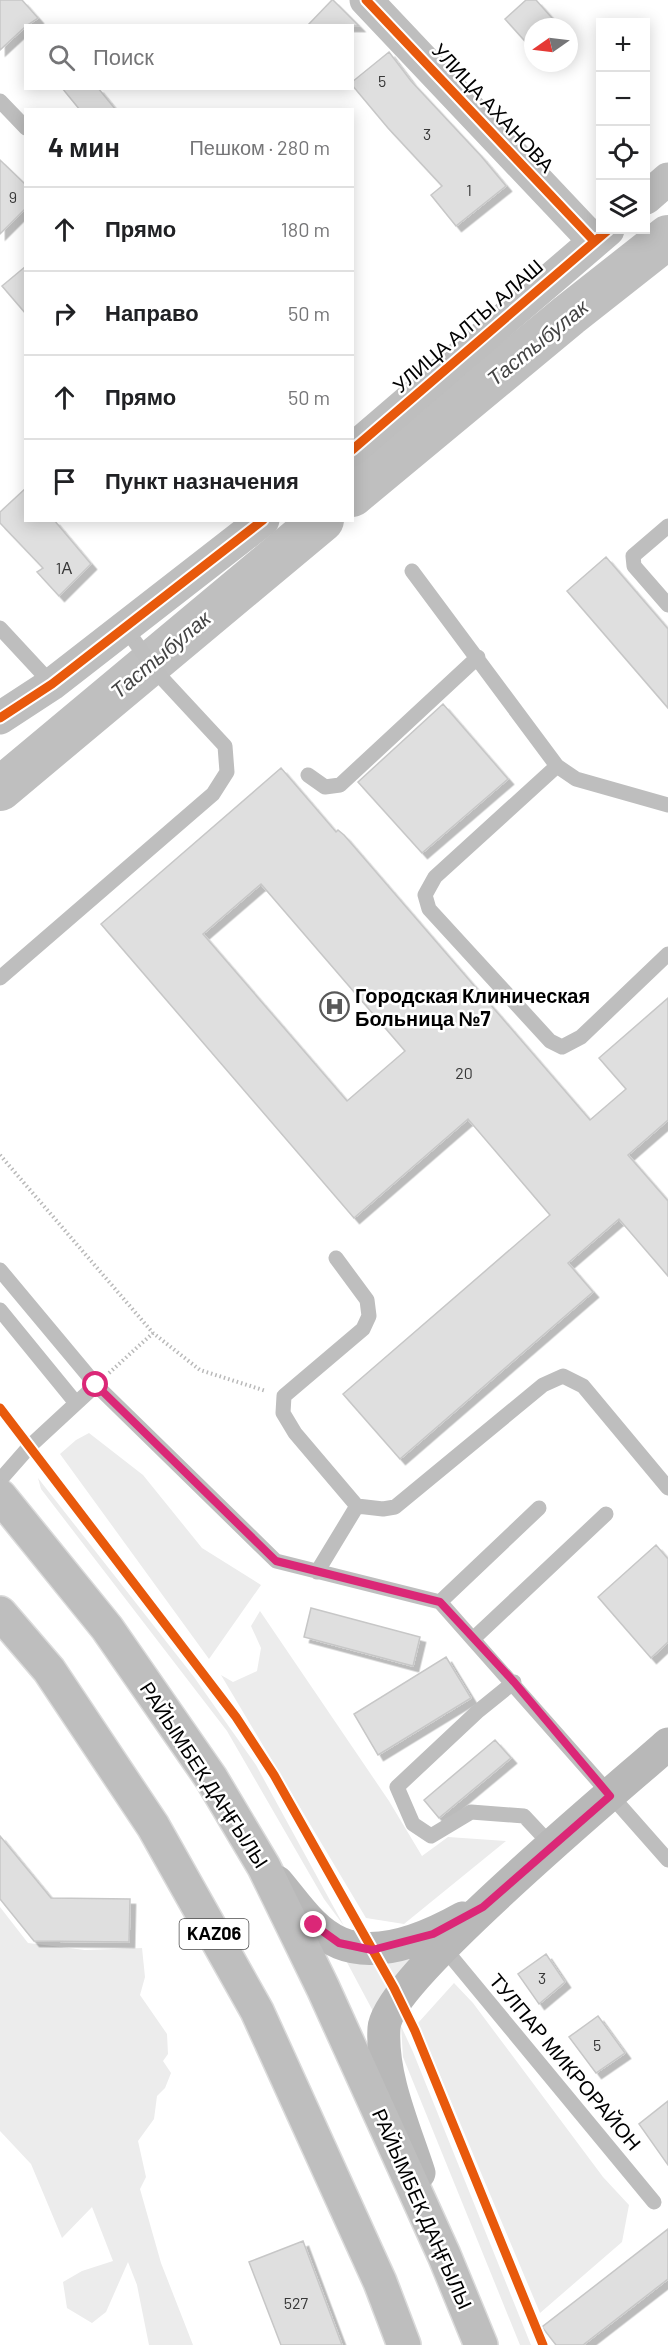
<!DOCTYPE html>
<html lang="ru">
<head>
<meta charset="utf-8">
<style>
	body { margin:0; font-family:Barlow,sans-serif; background:#f2f2f2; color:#202124 }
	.controls { position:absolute; right:18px; top:18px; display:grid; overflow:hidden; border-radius:0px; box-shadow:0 3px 15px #0003 }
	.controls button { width:54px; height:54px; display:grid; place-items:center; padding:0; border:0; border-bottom:2px solid #e0e0e0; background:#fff; color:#202124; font:30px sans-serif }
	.compass { position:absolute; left:524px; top:18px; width:54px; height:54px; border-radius:50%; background:#fff; box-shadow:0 3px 15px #0003; rotate:256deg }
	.stop { position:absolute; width:18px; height:18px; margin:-14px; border:4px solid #db2777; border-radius:50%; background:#fff }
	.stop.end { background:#db2777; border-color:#fff; box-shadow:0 2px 6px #0008 }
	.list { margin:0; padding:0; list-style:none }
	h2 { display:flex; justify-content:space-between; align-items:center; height:78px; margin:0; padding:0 24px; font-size:26px }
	h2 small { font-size:20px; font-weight:400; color:#757577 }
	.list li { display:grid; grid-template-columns:39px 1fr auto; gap:18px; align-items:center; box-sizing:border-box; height:84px; padding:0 24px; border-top:2px solid #e0e0e0 }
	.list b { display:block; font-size:22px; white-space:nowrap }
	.list em { font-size:20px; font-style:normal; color:#757577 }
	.icon { flex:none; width:33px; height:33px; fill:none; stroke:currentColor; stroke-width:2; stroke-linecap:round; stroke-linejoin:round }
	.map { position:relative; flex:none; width:668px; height:2345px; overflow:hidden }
	.search { position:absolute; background:#fff; box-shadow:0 3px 15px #0003; left:24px; top:24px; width:330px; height:66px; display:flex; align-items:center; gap:15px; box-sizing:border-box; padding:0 21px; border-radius:0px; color:#757577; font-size:22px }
	.panel { position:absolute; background:#fff; box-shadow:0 3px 15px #0003; left:24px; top:108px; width:330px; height:414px; border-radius:0px }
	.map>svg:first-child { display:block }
</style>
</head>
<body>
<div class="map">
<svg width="668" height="2345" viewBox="0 0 668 2345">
	<defs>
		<filter id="shadow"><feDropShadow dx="5.5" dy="5.5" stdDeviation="0" flood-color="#0004"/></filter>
	</defs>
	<rect width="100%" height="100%" fill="#fff"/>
	<!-- green -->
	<path fill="#ececec" d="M89,1433L143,1475L202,1548L261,1585L209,1659L60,1454L76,1440Z
		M38,1478L194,1677L256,1765L344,1926L324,1899L227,1731L41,1489Z
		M260,1611L389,1801L422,1856L448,1837L506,1841L404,1924L366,1918L221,1675L233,1682L257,1671L261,1648L251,1626Z
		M0,1907L28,1943L85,1950L142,1948L145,1977L140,1995L167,2034L168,2054L163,2061L171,2073L165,2088L157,2096L154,2119L138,2141L146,2177L140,2189L161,2263L193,2345H149L137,2285L128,2262L106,2312L92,2323L67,2308L63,2282L82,2271L113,2261L92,2207L62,2238L31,2164L0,2131Z
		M418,1947L375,2015L342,1953Z
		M454,1983L473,2003L603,2177L629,2205L622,2242L540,2313L418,2023Z
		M401,2026L413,2052L531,2345H520L403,2057Z"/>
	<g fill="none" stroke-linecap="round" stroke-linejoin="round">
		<!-- river -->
		<path stroke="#bfbfbf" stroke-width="44" d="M352,495L569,315L668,237
			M0,789L322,520"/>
	</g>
	<!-- building -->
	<path fill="#dfdfdf" stroke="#c7c7c7" stroke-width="1.5" fill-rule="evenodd" filter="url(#shadow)" d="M0,0H22L38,18L26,26L0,50Z
		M333,0L359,26H307L332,0Z
		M526,0H536L560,27H533V50L505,19Z
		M389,52L411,81L481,156L506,186L456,226L431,195L442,186L388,128L352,85V82Z
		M62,88H98L116,110H80Z
		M0,160L26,185V208L0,234Z
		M26,266V314L2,286Z
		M26,488V520H54L91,564L59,596L37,572L43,568L0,523V512Z
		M606,557L668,629V708L567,591Z
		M443,704L508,779L422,853L358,782Z
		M281,768L336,832L338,830L344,835L590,1120L626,1089L599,1058L668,998V1120L628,1155L668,1201V1276L619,1219L568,1263L593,1292L400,1459L343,1394L550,1215L468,1119L354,1218L101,924ZM261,884L405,1051L347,1101L203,934Z
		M656,1545L668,1559V1642L651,1658L598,1597Z
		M311,1608L420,1637L413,1666L304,1637Z
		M446,1657L471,1698L378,1755L354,1714Z
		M495,1740L511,1758L439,1818L424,1800Z
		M0,1836L51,1898L130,1899L129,1942L34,1941L0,1899Z
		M546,1954L565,1982L539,2004L518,1974Z
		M598,2016L625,2053L596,2073L569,2037Z
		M668,2101V2165L639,2124Z
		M668,2229V2279L583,2345H556L542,2327Z
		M303,2241L342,2345H281L249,2262Z"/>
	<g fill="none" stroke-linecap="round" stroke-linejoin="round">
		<defs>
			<path id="trunk" d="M0,1496L107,1628L211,1778L264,1867L323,1988L444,2255L481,2345
				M0,1613L49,1670L153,1826L257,2011L380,2282L404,2345"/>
		</defs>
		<!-- trunk casing -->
		<use href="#trunk" stroke="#dbdbdb" stroke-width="36"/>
		<!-- path -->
		<path stroke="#b9b9b9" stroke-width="4" stroke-dasharray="1.5 3" stroke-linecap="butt" d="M0,1155L153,1333L200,1370L266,1391
			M109,1373L153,1333"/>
		<!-- service -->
		<path stroke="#bebebe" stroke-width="15" d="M0,101L26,128
			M668,526L633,556L634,566L668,605
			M412,571L557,766L576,779L668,805
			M0,628L52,684
			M557,766L435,877L425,895L429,909L550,1041L562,1047L581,1037L668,954
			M308,775L325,787L340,785L478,657
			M0,978L213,794L227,772L225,746L160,676L125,628
			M336,1258L367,1300L369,1316L363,1329L284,1396L283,1413L295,1433L357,1506
			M0,1270L96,1385
			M0,1310L76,1403
			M0,1480L30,1446L96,1385L276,1561L440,1602L668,1860
			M317,1572L357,1506L383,1509L395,1507L543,1385L563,1376L583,1386L668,1488
			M440,1602L539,1508
			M473,1639L606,1514
			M514,1682L477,1712L397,1787L413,1824L431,1836L471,1812L524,1816L552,1846
			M444,1948L654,2202"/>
		<!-- tertiary -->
		<path stroke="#bebebe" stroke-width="33" d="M366,0L594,241
			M646,198L668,179
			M352,450L608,230
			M0,718L52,684L263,520"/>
		<!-- secondary -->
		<path stroke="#b8b8b8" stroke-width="33" d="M277,1882C295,1903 313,1932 340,1943C379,1959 429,1937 463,1918
			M419,2173C404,2127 381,2076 384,2028C387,1979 621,1786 668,1744"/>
		<!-- trunk -->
		<use href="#trunk" stroke="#bebebe" stroke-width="33"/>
		<defs>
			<path id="cycleway" d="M366,0L594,241
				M352,450L608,230
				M0,718L52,684L263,520
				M0,1408L236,1717L274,1775L394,1988L415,2031L543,2345"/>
		</defs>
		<!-- cycleway casing -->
		<use href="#cycleway" stroke="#fff" stroke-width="13"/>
		<!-- cycleway -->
		<use href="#cycleway" stroke="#e8590c" stroke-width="9"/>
	</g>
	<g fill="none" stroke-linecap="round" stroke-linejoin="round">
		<!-- route -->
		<path stroke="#db2777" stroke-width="8" d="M96,1385L276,1561L440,1602L514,1682L610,1796L483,1907L433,1934L372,1950L339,1943L314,1925"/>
	</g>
	<!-- icons -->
	<defs>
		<symbol id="hospital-ring" viewBox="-11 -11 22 22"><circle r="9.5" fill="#fff" stroke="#595959" stroke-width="1.5"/><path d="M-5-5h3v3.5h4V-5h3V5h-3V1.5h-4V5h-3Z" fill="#595959"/></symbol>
	</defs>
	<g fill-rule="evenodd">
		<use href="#hospital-ring" x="318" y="990" width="33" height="33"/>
	</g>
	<g text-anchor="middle" stroke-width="5" stroke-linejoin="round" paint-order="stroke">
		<!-- number labels -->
		<g font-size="16" fill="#383838">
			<text x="382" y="87">5</text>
			<text x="427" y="140">3</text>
			<text x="469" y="196">1</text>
			<text x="13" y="203">9</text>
			<text x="64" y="574">1А</text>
			<text x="464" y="1079">20</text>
			<text x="542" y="1984">3</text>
			<text x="597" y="2051">5</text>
			<text x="296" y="2309">527</text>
		</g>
		<!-- shield labels -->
		<rect fill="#fff" stroke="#4c4c4c" stroke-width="1.5" x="179.5" y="1919" width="69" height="30" rx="4.5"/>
		<g font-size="18" font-weight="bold" fill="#000">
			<text x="214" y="1940">KАZ06</text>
		</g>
		<!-- street labels -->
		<g font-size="20" fill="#000" stroke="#fff">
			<text transform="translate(493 108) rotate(47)" y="7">УЛИЦА АХАНОВА</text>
			<text transform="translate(468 326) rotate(-41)" y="7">УЛИЦА АЛТЫ АЛАШ</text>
			<text transform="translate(204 1775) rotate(57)" y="7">РАЙЫМБЕК ДАҢҒЫЛЫ</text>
			<text transform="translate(565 2062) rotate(50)" y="7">ТУЛПАР МИКРОРАЙОН</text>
			<text transform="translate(422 2209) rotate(66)" y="7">РАЙЫМБЕК ДАҢҒЫЛЫ</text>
		</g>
		<!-- poi labels -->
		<g font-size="20" font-weight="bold" fill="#000" stroke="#fff" text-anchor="start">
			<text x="355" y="1003">Городская Клиническая<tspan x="355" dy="23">Больница №7</tspan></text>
		</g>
		<!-- water labels -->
		<g font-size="21" font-style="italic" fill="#444" stroke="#fff">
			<text transform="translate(538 343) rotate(-39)" y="7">Тастыбулак</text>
			<text transform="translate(161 655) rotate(-40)" y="7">Тастыбулак</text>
		</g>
	</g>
</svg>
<div class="controls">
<button>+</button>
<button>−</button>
<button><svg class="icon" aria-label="locate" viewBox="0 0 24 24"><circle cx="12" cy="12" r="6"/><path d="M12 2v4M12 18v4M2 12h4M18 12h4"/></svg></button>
<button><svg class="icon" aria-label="layers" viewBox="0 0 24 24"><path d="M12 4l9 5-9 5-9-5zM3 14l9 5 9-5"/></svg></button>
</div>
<svg class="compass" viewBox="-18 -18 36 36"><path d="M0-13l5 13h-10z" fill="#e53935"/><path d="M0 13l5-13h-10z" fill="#757577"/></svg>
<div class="stop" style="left:96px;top:1385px"></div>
<div class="stop end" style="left:314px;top:1925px"></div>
<div class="search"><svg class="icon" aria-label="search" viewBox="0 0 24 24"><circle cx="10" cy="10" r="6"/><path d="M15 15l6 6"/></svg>Поиск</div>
<section class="panel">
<h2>4 мин<small>Пешком · 280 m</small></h2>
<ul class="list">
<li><svg class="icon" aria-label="ahead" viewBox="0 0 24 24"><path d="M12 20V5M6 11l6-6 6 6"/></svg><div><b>Прямо</b></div><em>180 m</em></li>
<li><svg class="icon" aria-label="right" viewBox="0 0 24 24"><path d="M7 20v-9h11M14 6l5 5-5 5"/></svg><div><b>Направо</b></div><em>50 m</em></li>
<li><svg class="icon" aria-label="ahead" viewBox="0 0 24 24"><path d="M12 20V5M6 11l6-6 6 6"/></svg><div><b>Прямо</b></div><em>50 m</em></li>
<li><svg class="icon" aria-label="arrive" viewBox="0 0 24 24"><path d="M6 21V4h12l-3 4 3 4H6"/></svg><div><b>Пункт назначения</b></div></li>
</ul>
</section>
</div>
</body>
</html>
